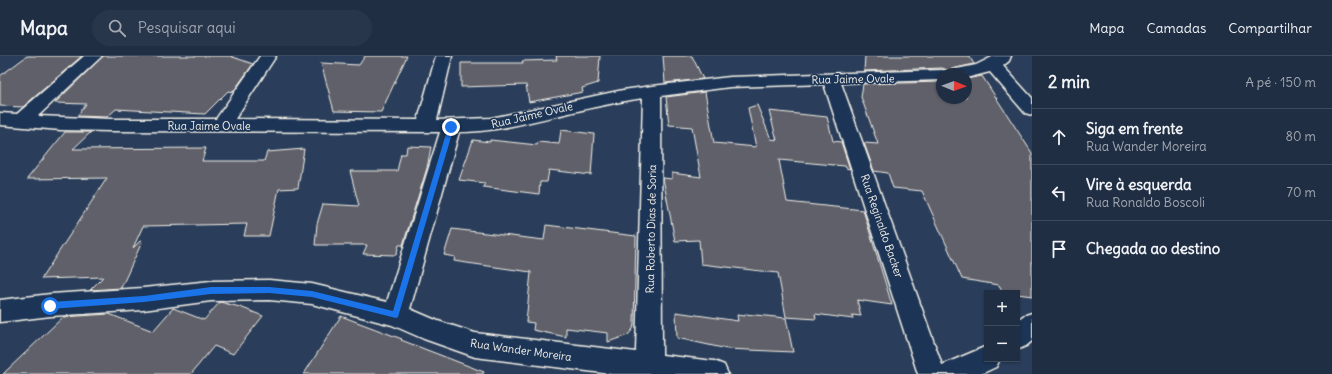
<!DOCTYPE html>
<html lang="pt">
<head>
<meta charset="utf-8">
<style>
	body { margin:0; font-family:Delius,sans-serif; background:#28364b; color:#f1f3f6 }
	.controls { position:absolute; right:12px; bottom:12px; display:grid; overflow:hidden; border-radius:0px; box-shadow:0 1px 3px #0004 }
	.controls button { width:36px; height:36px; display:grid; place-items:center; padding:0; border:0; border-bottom:1px solid #3d4a5d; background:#202e44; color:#f1f3f6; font:20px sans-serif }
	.compass { position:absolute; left:936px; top:12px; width:36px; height:36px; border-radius:50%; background:#202e44; box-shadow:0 1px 3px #0004; rotate:91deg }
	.stop { position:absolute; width:12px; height:12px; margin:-9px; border:3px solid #1a73e8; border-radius:50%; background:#fff }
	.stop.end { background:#1a73e8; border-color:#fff; box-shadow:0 1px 4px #0008 }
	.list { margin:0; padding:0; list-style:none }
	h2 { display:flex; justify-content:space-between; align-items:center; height:52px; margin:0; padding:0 16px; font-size:17px }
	h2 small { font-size:13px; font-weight:400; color:#a2a8b2 }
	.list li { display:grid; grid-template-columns:26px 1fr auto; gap:12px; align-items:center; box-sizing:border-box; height:56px; padding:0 16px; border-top:1px solid #3d4a5d }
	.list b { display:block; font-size:15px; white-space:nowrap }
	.list p { margin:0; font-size:13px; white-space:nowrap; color:#a2a8b2 }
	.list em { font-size:13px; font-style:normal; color:#a2a8b2 }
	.icon { flex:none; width:22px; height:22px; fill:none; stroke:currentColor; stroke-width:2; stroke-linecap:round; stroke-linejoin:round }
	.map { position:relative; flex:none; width:1032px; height:318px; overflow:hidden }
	header { display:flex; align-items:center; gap:24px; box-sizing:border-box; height:56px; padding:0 20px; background:#202e44; border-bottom:1px solid #3d4a5d }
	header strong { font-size:19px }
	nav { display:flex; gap:22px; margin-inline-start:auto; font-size:14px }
	.search { width:280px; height:36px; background:#28364b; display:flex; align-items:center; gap:10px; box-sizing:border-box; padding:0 14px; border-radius:22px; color:#a2a8b2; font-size:15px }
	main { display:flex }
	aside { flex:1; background:#202e44 }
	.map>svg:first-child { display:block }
</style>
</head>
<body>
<header>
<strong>Mapa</strong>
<div class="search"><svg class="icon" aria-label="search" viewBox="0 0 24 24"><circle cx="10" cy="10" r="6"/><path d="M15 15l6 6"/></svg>Pesquisar aqui</div>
<nav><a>Mapa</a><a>Camadas</a><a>Compartilhar</a></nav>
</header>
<main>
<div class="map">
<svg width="1032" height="318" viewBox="0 0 1032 318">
	<rect width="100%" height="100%" fill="#2a3e5b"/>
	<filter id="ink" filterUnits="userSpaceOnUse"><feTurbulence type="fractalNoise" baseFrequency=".025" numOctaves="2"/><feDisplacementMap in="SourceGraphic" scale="8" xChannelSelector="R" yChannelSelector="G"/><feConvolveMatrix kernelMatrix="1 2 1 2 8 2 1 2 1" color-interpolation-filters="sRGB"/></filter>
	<g filter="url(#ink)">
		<!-- building -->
		<path fill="#60616a" stroke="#f4f1e8" d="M27,0H82L23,51L0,50V20Z
			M103,0H230L253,8L233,36L228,35L205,58L116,53L107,61L77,60L86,48L55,47Z
			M365,0H407L381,56L334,55L321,7L359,9Z
			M556,0H600L598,27L582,32L583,36L529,46L526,29L461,31V7H523L522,5L557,4Z
			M663,0H692L703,23L665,27Z
			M865,0H969L974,8L952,13L950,15L942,12L864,15Z
			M982,20L1032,97V240L1003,236L999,229L962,223L922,135L893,132L888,117L874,115L864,87L878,88L861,41L863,28L942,26V42H966V23Z
			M705,36L714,87L756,91L748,52L757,49L771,83L777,84L769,55L827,61L833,85L841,86L850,113L846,112L845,110L779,104L787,146L863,154L892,249L857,244L861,260L852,259L853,263L815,258L816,263L786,261L778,217L701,208L699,184L675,185L663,122L672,123V117L701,121L692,71L669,69L666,41Z
			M561,74L594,78L591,119L549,114L547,126H540L539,138L483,131L485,127L459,124L473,84L490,86V84L537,89L538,86L559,88Z
			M65,76H91L73,93L206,92L202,105H264L267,96L304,93L298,132L279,133L269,180H244L247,168L143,170L133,192L140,185L142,186L121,232L90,234L103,221L41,223L107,122L27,123Z
			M407,90L431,91L427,112L403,189H399L396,199L363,198L367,189H315L317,168L323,148L359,150L350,115H397L401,98H406Z
			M546,169L636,180L634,268L633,273L628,279L608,286V277L566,272V281L533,274L534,267L526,266L531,216L467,207L454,205L455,201L444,199L452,173L544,184Z
			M220,246L240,251L263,260L233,298L214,290L191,318H3L63,261L109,258L153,275L173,252L204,264Z
			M676,256L738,265L737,259L745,260V258L786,262L793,296L727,293L677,282Z
			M341,260L402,283L401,284L484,316L483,318H304Z"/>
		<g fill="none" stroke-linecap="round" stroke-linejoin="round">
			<defs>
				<path id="minor" d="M84,0H102L38,60L110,63H216L260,0H276L235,63L418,64L436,0H452L437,64L491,62L623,34L652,30L730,21L942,14L948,15L950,18L952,14L976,9L994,0H1011L1009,5L1003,10L1032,42V59L1025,57L990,16L966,22V18H942V24L841,27L942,309L987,290V303H1000L996,311L981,318H918L824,28L730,31L661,40L662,299L714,305L724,309L728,318H611L475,301L424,283L392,269L312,248L269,244L211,245L143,254L51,260L0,266V244L51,238L143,232L211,225L269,224L312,228L387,246L440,76L110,75L61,74L0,69V57L17,58ZM643,42L636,296L475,277L438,265L410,253L459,76C496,76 529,66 565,58C590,52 617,46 643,42Z
					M1032,257V285L1026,290L1017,294V265L1023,260Z"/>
			</defs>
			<!-- minor casing -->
			<use href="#minor" stroke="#f4f1e8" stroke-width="3"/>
			<!-- minor -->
			<use href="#minor" fill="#1d3557" fill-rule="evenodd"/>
		</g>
	</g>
	<!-- route -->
	<path fill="#1a73e8" d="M451,69L454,71L398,261L396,262L312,241L269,237L211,238L144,246L50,253L47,250L50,246L144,240L211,231H269L312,235L393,255L448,71Z"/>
	<g text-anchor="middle" stroke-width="3.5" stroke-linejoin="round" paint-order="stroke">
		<!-- street labels -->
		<g font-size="11" fill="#f4f1e8" stroke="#1d3557">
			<text transform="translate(853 23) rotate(-1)" y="4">Rua Jaime Ovale</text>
			<text transform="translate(532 59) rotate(-13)" y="4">Rua Jaime Ovale</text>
			<text x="209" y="74">Rua Jaime Ovale</text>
			<text transform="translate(882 170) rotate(71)" y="4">Rua Reginaldo Backer</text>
			<text transform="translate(651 173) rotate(-89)" y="4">Rua Roberto Dias de Soria</text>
			<text transform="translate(521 294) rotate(8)" y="4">Rua Wander Moreira</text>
		</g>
	</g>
</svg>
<div class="controls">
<button>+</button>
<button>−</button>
</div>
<svg class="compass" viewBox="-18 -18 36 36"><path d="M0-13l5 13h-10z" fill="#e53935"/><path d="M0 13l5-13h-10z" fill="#a2a8b2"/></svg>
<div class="stop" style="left:50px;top:250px"></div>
<div class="stop end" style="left:451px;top:71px"></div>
</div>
<aside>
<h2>2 min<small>A pé · 150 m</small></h2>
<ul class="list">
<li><svg class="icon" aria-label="ahead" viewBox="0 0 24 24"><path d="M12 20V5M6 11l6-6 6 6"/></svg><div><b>Siga em frente</b><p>Rua Wander Moreira</p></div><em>80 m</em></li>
<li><svg class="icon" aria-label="left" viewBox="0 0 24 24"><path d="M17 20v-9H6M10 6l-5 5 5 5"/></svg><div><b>Vire à esquerda</b><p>Rua Ronaldo Boscoli</p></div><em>70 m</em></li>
<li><svg class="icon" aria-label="arrive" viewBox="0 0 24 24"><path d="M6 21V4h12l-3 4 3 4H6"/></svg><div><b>Chegada ao destino</b></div></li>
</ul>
</aside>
</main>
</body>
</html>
